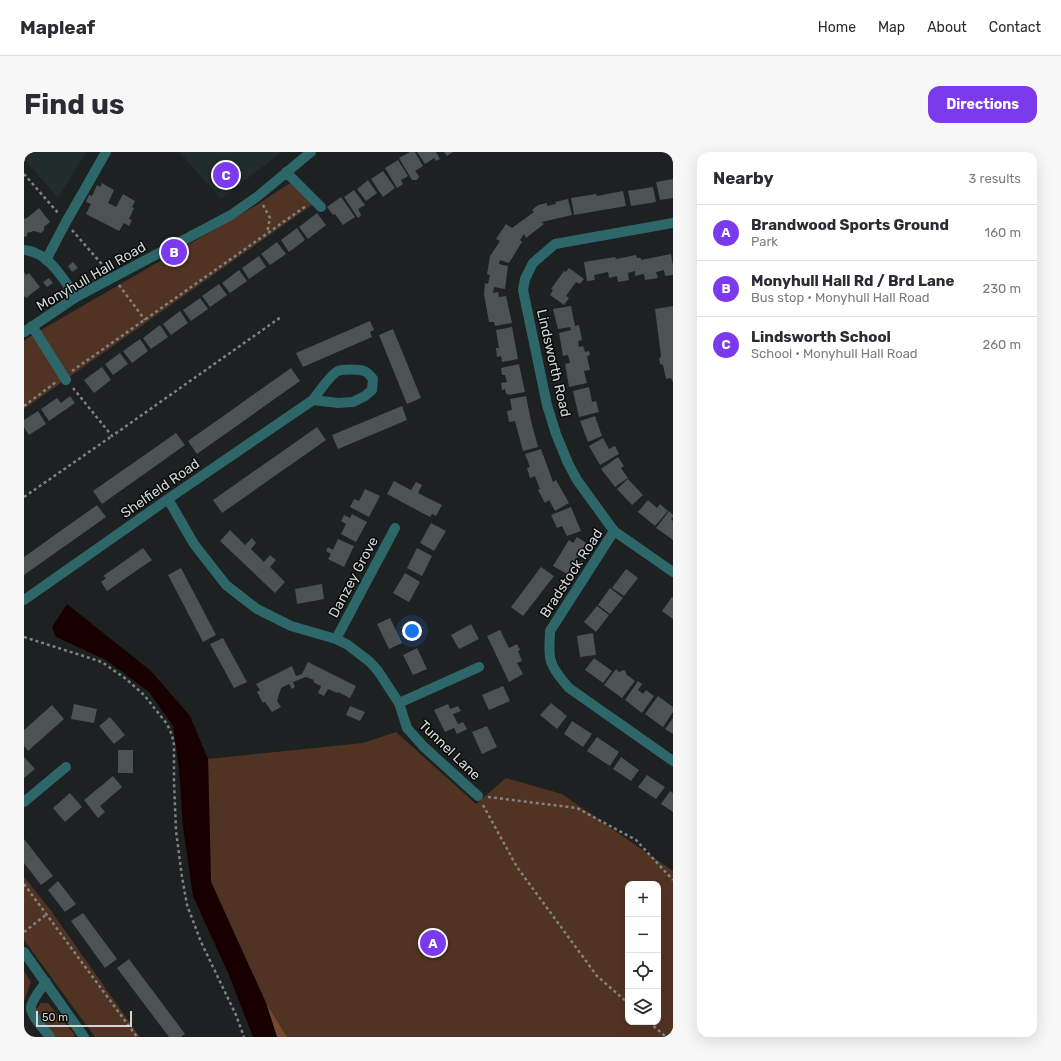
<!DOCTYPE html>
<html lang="en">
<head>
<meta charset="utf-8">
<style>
	body { margin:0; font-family:Rubik,sans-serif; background:#f7f7f7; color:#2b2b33 }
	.controls { position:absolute; right:12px; bottom:12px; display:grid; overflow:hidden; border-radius:8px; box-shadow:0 4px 16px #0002 }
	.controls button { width:36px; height:36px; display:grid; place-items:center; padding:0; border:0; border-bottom:1px solid #e1e1e2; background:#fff; color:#2b2b33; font:20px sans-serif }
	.scale { position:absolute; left:12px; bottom:10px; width:96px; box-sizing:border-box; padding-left:4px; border:2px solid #d3d6d6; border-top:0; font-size:11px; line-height:14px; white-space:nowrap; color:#d3d6d6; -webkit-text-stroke:3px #080a0a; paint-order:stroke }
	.you { position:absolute; left:388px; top:479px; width:14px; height:14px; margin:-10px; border:3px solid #fff; border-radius:50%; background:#1a73e8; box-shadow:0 0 0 6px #1a73e833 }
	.badge { display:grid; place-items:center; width:26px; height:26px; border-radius:50%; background:#7c3aed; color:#fff; font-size:13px; font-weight:700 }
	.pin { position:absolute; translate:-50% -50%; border:2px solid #fff; box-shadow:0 1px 4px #0006 }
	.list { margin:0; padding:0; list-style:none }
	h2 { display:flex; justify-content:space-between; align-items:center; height:52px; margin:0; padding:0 16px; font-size:17px }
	h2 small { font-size:13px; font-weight:400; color:#7c7c81 }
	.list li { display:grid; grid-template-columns:26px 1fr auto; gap:12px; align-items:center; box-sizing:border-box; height:56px; padding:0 16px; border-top:1px solid #e1e1e2 }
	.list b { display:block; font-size:15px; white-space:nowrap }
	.list p { margin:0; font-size:13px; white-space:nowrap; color:#7c7c81 }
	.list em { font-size:13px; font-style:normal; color:#7c7c81 }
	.icon { flex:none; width:22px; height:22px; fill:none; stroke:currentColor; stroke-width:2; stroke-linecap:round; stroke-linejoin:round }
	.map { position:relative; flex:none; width:649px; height:885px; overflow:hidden; border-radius:12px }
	header { display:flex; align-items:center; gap:24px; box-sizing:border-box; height:56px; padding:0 20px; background:#fff; border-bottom:1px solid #e1e1e2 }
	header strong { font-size:19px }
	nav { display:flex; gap:22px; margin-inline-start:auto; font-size:14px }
	.intro { display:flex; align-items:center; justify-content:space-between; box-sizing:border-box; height:96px; padding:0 24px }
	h1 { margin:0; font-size:28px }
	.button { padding:10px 18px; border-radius:12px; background:#7c3aed; color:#fff; font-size:14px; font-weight:700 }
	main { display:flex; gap:24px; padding:0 24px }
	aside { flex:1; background:#fff; border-radius:12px; box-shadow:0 4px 16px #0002 }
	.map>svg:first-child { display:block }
</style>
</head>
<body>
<header>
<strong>Mapleaf</strong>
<nav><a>Home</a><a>Map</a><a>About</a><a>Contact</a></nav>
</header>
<div class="intro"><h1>Find us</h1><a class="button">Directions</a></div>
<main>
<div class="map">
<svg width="649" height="885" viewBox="0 0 649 885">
	<rect width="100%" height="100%" fill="#1d2121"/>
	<!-- built -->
	<path fill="#212c2c" d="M0,0H62L34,46L0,7Z
		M155,0H258L197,47Z"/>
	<!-- green -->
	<path fill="#513323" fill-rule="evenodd" d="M266,31L288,53L0,257V189L5,185L231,54Z
		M372,580L452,652L482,626L538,642L649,719V885H263L242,851L187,730L184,607L339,591ZM604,732H634V870H604Z
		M0,725L25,756L116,885H71L0,788Z
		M0,819L7,830L0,849Z
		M17,851H24L51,883L50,885H31L11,859Z"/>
	<!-- forest -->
	<path fill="#764830" d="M242,851L263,885H253Z"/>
	<!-- water -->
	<path fill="#180000" d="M43,452L127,519L166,564L184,607L187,730L242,851L253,885H229L205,823L169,744L159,675L155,616L149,574L125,540L82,508L32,485L28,475Z"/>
	<!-- building -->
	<path fill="#4d5252" d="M386,0H391L399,14L391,19L395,24L394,27L392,28H388L375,6Z
		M393,0H412L416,7L412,9L410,6L401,12Z
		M420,0H429L423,4Z
		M374,8L384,24L377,28L379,32L373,36L361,16Z
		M359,19L371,36L359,45L347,27Z
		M649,27V46L636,48L632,30Z
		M344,28L353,41L342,49L333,37Z
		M78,31L90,38L84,51L92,55L99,42L111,49L108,55L110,56L105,67L108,68L105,74L100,71L95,79L62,62L67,52L62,50L65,43L68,44L73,33L76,35Z
		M629,35L632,50L607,54L604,39Z
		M330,38L341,53L334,57L337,63L334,66L320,45Z
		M599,39L602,54L550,63L547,46L572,42L573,44Z
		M317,45L331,65L319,73L311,62L309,63L303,55Z
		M544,47L548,63L518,70L520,72L502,86L500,82L496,88L498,90L485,111L476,108L475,112L484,114L481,137L470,135L469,141L474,140L475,145L482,144L488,171L471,174L470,170H465L460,142L461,131L464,132L466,123L463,122L466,104L476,89L472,87L482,72L488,76L510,60L508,58L514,53L523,51V54L532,52L531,50Z
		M15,56L26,70L20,75V78L17,81L10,79L3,81V84L0,85V67L3,66Z
		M293,61L302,73L284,87L275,75Z
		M273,76L281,88L265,100L257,88Z
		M253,90L262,102L246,113L237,102Z
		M647,102L649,114V123L641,124L640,118L632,120L634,126L621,128L620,122L611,124V119L604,121L605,128L594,130L593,124L585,126L584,120L570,123L571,128L563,129L560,110L591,105L592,107L612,103L613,106H617V108Z
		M235,104L242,115L225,127L218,116Z
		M49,110L54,116L48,120L44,114Z
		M545,116L560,127L556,132L552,130L542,144L545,146L540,153L526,143L529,138L527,137L540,119L542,120Z
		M215,118L223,129L206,141L198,131Z
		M0,120L2,123L5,121L16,135L2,146L1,144L0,145Z
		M25,126L29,131L23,135L19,130Z
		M195,132L203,143L186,155L178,144Z
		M176,146L184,157L167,169L159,158Z
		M547,154L551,174L555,173L558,188L554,189L555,195L559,194L561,200L565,199L566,203L563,204L566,218L560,219L563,231L545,235L541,212L546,211L544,203L539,204L535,181L547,178L546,175L534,177L529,157Z
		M649,154V231L647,226L642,227L639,213L636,212L635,207L637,204L631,157Z
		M156,159L164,171L147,183L139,172Z
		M346,169L350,178L346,180L348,185L279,215L272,201Z
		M136,173L144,185L127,197L119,186Z
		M488,175L494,207L478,210L477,204L473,205L472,196H475L472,178Z
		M369,177L397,246L383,252L355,183Z
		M116,187L124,199L108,211L99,199Z
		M96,201L104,212L89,223L81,212Z
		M495,212L501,240L485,243L484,242H482L481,237L478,238L477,231L483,230L481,223H478L477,216Z
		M78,215L87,228L70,241L60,228Z
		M267,216L276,229L173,302L164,289Z
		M565,235L568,250L572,249L575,260L555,265L549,239Z
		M46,244L51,251L25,269L17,257L33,246L37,251Z
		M502,244L507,269L514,295L499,299L491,269L485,270L483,259L488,258L486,247Z
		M378,254L383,268L314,297L308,283Z
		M14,259L22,272L5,283L0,275V268Z
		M571,264L578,284L564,290L556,269Z
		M293,275L302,288L198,361L189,348Z
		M152,281L161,293L78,352L69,339Z
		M579,286L585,297L591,294L595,302L576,313L565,294Z
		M517,297L529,330L532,328L545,351L531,359L525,348L521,351L514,338L516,337L511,324L506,326L503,316L506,315L501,302Z
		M594,305L600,314L597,316L604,326L591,335L577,317Z
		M604,327L619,343L608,353L593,337Z
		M370,329L387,338L392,330L398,333L394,341L418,353L412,364L408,362L406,365L363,342Z
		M341,337L356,344L345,365L326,355L330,347L335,349Z
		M624,348L633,356L636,352L644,359L631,374L614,360Z
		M73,353L82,365L0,423V405Z
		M547,355L557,379L543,384L538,374L533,376L527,363Z
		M645,359L649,363V365L647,367L649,369V388L632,376Z
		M328,362L343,370L332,390L317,382L322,372L317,369L320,363L326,366Z
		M407,371L422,379L410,399L396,391Z
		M206,378L221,393L228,386L232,391L227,397L240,410L246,403L252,408L246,415L261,430L251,441L196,389Z
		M553,385L562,391L543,422L529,414L545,388L549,391Z
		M314,387L330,394L320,415L304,407L307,402L302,399L304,395L309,398Z
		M119,396L128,408L83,439L77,430L82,426L79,424Z
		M393,396L408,404L398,424L383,416Z
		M517,415L530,424L499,464L487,455Z
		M157,416L192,483L179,490L144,423Z
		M602,417L614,426L600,444L588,436Z
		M381,421L396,430L385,450L369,441Z
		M298,432L300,447L273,452L271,437Z
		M586,436L599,446L586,462L574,453Z
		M648,445L649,446V467L638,459Z
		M573,454L585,463L572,480L560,470Z
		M366,466L378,491L365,497L353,472Z
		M447,472L455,487L435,497L427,483Z
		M476,478L485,496L493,492L496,498L494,499L498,509L493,511L499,522L485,530L463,484Z
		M569,481L572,503L556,505L553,484Z
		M199,486L223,530L210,536L186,492Z
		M393,496L403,517L389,523L379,503Z
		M570,506L588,519L579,531L561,518Z
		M284,510L332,534L326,546L314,540L313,541L304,537L300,544L294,541L297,534L289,530L290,528L282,525L269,530L271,535L268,537L265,532L257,536L253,549L257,555L248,560L241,550L239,551L233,540L236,538L232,532L268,514L272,524L278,522Z
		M592,517L595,520L600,518L602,520V522L611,529L598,546L580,533Z
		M614,529L618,532L614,538L619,542L622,538L630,544L618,561L601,548Z
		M479,534L486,549L465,558L458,543Z
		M634,544L649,555V560L639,575L621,562Z
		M527,551L543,564L533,577L516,563Z
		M50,552L73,557L70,571L47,567Z
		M424,552L426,557L434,554L437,559L429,562L434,572L439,570L443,577L433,582L430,576L421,580L410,558Z
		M28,553L40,567L4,599L0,594V578Z
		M326,554L341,560L336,569L322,563Z
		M86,565L101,583L90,592L75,574Z
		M649,566V582L641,577Z
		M548,569L568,582L559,595L540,582Z
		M463,574L473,595L458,602L448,580Z
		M573,585L595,600L586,614L563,599Z
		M94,598H109V621H94Z
		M0,605L11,617L0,626Z
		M597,605L615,618L607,629L589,617Z
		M623,623L641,635L632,647L614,635Z
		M89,624L98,635L76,654L81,660L74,666L60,648Z
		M646,639L649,641V660L637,652Z
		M46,641L58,655L41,670L29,656Z
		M0,687L29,724L17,733L0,711Z
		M34,729L52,752L41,760L24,738Z
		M59,761L93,807L81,816L47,769Z
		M105,807L161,882L157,885H145L93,816Z"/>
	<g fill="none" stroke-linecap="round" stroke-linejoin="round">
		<!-- path -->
		<path stroke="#7f8383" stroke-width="2.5" stroke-dasharray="3 3" stroke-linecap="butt" d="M0,22L35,62
			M239,53L246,66L243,81
			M48,78L82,117
			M95,133L121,168
			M48,219L282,54
			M49,236L88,284L257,165
			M0,254L32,230
			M0,345L88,284
			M0,485L78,510L102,527L120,543L143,572L148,583L150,593V630L152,679L158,725L163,753L177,790L212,863L220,885
			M464,645L553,656L612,688L649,728
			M459,653L493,715L573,824L604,851
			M0,732L113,885
			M0,780L23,762
			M625,870L642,885"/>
		<!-- minor -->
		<path stroke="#2e6769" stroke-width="10" d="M262,20L297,55
			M649,71L531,92L509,111L501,127L499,138L523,253L532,282L544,311L553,328L590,379L649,420
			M0,98C25,100 39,127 52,145
			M22,108L42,70L82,0
			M8,174L42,228
			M0,180L52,145L207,63L234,44L287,0
			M144,347L170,392L202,433L233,457L267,474L312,487L324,493L346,510L354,519L375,551L383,576L399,594L454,644
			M590,379L526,479C526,489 524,500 527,509C529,518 539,529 545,536L649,609
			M0,448L144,347L289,248C294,241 307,222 314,219C319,217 335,217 340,219C344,220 347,225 349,227L348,238L341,244L329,250L314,251L289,248
			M312,487L371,376
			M375,551L455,515
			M0,650L42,615
			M0,800L60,885
			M22,830C17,837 8,847 7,855C6,863 21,878 26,885"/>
	</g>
	<g text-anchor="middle" stroke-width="3" stroke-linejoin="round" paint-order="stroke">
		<!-- street labels -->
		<g font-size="14" fill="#d3d6d6" stroke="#080a0a">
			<text transform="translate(67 124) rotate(-30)" y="5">Monyhull Hall Road</text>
			<text transform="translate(530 211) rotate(77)" y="5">Lindsworth Road</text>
			<text transform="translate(136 336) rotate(-35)" y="5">Shelfield Road</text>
			<text transform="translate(547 421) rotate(-57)" y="5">Bradstock Road</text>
			<text transform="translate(329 425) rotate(-62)" y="5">Danzey Grove</text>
			<text transform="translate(426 598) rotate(44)" y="5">Tunnel Lane</text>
		</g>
	</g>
</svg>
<div class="controls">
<button>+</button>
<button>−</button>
<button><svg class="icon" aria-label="locate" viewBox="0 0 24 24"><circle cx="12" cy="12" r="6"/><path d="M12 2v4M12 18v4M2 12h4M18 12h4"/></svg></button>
<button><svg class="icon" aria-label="layers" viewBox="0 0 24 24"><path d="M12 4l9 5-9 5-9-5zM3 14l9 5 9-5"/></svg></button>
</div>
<div class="scale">50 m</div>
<div class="you"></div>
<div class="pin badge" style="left:409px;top:791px">A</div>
<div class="pin badge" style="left:150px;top:100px">B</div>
<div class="pin badge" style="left:202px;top:23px">C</div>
</div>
<aside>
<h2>Nearby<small>3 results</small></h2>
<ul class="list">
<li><span class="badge">A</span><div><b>Brandwood Sports Ground</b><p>Park</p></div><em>160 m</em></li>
<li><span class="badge">B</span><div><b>Monyhull Hall Rd / Brd Lane</b><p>Bus stop · Monyhull Hall Road</p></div><em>230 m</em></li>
<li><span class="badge">C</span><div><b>Lindsworth School</b><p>School · Monyhull Hall Road</p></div><em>260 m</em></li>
</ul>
</aside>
</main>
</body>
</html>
